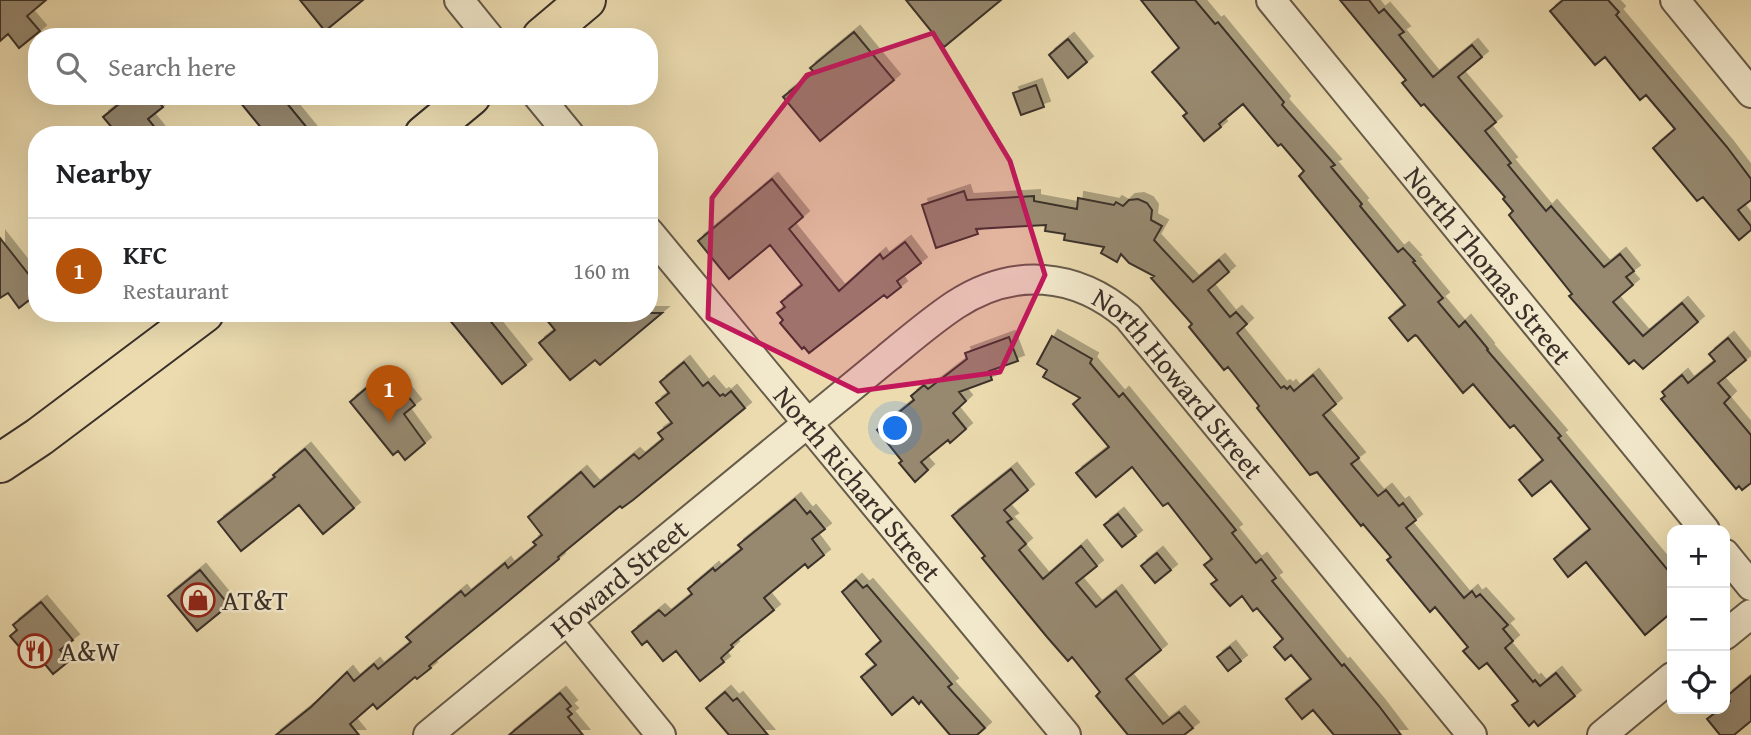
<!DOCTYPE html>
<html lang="en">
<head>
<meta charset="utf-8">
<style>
	body { margin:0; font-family:"Gentium Book Plus",serif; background:#f2f2f2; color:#202124 }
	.controls { position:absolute; right:21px; bottom:21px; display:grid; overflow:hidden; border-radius:14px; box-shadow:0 7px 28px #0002 }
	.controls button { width:63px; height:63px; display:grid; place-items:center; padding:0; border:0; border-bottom:2px solid #e0e0e0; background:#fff; color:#202124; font:35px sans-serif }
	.you { position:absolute; left:896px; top:429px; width:24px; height:24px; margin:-18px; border:5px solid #fff; border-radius:50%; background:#1a73e8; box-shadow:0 0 0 10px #1a73e833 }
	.badge { display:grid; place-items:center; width:46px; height:46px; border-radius:50%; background:#b45309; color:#fff; font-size:23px; font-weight:700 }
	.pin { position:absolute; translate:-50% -58px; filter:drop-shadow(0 2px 4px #0008) }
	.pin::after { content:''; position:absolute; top:37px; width:24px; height:21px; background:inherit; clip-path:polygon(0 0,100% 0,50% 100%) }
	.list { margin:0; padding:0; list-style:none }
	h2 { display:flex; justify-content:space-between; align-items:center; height:91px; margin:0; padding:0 28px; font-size:30px }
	h2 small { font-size:23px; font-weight:400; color:#757577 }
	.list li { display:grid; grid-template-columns:46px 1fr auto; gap:21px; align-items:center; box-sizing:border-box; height:105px; padding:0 28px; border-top:2px solid #e0e0e0 }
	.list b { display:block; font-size:26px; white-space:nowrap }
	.list p { margin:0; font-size:23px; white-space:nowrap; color:#757577 }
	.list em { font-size:23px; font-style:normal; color:#757577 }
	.icon { flex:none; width:38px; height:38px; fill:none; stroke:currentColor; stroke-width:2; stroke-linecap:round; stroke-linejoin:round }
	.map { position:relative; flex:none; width:1751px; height:735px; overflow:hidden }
	.search { position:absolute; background:#fff; box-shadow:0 7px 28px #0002; left:28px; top:28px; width:630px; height:77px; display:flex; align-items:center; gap:18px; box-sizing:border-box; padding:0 24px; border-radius:28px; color:#757577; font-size:26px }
	.panel { position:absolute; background:#fff; box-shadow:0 7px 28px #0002; left:28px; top:126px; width:630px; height:196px; border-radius:28px }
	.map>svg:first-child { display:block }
</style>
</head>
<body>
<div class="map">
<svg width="1751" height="735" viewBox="0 0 1751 735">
	<defs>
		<filter id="shadow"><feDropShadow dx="6" dy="-6" stdDeviation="0" flood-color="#0004"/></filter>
	</defs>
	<rect width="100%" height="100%" fill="#ebdbaf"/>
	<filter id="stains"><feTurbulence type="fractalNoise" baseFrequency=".00286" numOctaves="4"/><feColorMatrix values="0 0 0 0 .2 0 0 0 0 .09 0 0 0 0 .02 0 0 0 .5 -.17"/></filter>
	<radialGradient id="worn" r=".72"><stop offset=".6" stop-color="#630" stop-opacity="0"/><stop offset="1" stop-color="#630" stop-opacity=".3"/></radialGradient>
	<!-- building -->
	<path fill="#97896f" stroke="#3b3029" stroke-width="2" filter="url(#shadow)" d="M0,0H46L27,16L40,31L19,48L8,34L0,41Z
		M300,0H363L325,31Z
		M906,0H1001L944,47Z
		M1141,0H1195L1215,24L1218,22L1284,102L1282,105L1335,165L1331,167L1362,204L1360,206L1398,252L1403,248L1415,261L1413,262L1443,298L1438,302L1459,327L1465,321L1488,349L1487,350L1561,436L1558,438L1672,575V612L1645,635L1586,562L1568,577L1554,559L1590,529L1551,481L1532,496L1519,480L1543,460L1514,425L1510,428L1473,384L1463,393L1417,336L1415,335L1408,341L1389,318L1405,305L1299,176L1304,171L1281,144L1278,146L1243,104L1219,124L1221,127L1204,141L1183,116L1187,113L1152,72L1179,48Z
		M1340,0H1369L1379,13L1384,9L1404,32L1399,35L1433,77L1472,45L1482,57L1458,77L1496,122L1485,131L1511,163L1508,165L1546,211L1551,206L1604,267L1620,254L1634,271L1626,277L1633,285L1613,302L1643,336L1682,303L1698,322L1643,369L1634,360L1629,364L1569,296L1572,294L1509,215L1513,211L1503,199L1505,197L1424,104L1421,106L1402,83L1406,80Z
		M1563,0H1608L1619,12L1616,15L1727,147L1751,179V200L1738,210L1751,226V230L1739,240L1703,197L1697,201L1653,148L1675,129L1646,95L1640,100L1605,57L1595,65L1550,11Z
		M854,32L894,80L820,141L783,97L814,72L810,68Z
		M1068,39L1087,62L1068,78L1049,55Z
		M1036,85L1044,107L1021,115L1013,93Z
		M129,96H154L163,107L148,119L161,135H118L103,117Z
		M235,96H281L313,135H267Z
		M772,179L803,217L789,229L839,291L880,254L883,259L905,242L921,263L897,281L901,287L887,298L884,295L809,353L804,347L802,349L780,323L783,320L777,313L785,307L781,302L802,285L770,245L729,279L698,241Z
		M964,191L967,200L1034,196V201L1077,209L1078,198L1114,205L1116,202L1123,206L1129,200L1138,199L1147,203L1152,210L1151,220L1162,226L1154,240L1193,282L1219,260L1229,272L1208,290L1230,317L1236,312L1247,324L1237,333L1281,388L1284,386L1287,389L1290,386L1294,391L1313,375L1336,404L1323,415L1359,458L1351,464L1378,496L1386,490L1399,506L1403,503L1416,520L1406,528L1464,598L1472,591L1476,597L1480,594L1508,625L1503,629L1513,641L1505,648L1533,682L1535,680L1540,686L1556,673L1575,696L1538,726L1534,721L1529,726L1512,705L1518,701L1487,663L1479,669L1463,651L1468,647L1435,607L1430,612L1387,560L1391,557L1363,524L1361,526L1317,472L1310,475L1257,408L1259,406L1228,367L1224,370L1189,327L1192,324L1151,278L1154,276L1129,263L1121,254L1117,262L1101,253L1104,247L1064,240L1065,234L1045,231L1046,225L976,229L978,234L936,248L922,205Z
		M0,238L37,285V294L19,308L8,293L0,298Z
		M444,313H484L526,365L502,384Z
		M541,313H662L600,365L595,360L570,380L539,343L555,330Z
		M1052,336L1092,359L1090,363L1119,397L1123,393L1236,530L1232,533L1256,563L1261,559L1276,578L1272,581L1342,666L1344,664L1379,706L1401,735H1334L1313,710L1302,719L1286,699L1311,679L1291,655L1285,660L1274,647L1283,639L1257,608L1253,611L1242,596L1230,606L1211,584L1217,580L1204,565L1212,559L1168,503L1163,506L1132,467L1096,497L1076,473L1109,447L1073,404L1080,398L1043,377L1047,370L1037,364Z
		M1009,337L1018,361L989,371L992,380L959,392L966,401L953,413L966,429L950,443L948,440L921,462L928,470L915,482L899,463L902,461L877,430L914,400L911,396L924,385L928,389L967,359L965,353Z
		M1728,338L1746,360L1718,383L1730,397L1724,403L1751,435V483L1742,490L1739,486L1736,489L1661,399L1665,396L1662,392L1682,375L1688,383L1715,361L1709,354Z
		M684,362L703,386L708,382L720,396L723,394L725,396L731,391L745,408L633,500L622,508L620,506L558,557L559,559L500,608L429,666L431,668L417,679L415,677L377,709L373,704L350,724L359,735H276L311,707L347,672L354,681L374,664L378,669L411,642L406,637L461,591L465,596L505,563L508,568L536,545L533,542L542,535L528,517L581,472L594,487L634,454L639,459L663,439L658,433L672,423L656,403L669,393L660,382Z
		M376,380L391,399L403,390L415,405L404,414L425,443L405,460L398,451L393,455L350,402Z
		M305,449L354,508L323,534L299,505L241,551L218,522L275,477L273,475Z
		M1011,469L1028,490L1004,510L1012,519L1007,522L1026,544L1019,550L1043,579L1081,546L1097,566L1076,583L1096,607L1116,591L1161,650L1126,679L1163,724L1179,712L1193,728L1184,735H1128L1096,696L1100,692L1072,657L1068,661L1047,637L982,558L985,556L952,516Z
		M795,499L807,514L810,511L825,529L812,539L824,555L808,568L805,564L764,598L774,610L731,645L733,647L721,658L724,662L700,681L676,651L663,661L647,641L642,645L632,632L659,610L665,616L692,594L688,589L713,568L715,571L742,549L738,545Z
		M1118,514L1136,536L1122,547L1104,525Z
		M1157,553L1171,570L1155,583L1141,566Z
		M200,570L229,605L197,631L168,596Z
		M856,580L863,588L867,585L952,684L948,687L985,728L977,735H950L921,701L919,704L913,697L892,715L861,677L876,665L866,654L881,641L842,592Z
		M41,602L73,640L60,650L69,661L53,674L40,658L33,663L10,636L17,630L13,625Z
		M1230,647L1241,661L1228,671L1217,657Z
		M1751,676V721L1734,735H1720L1707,719L1720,709H1725V705L1730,701L1727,696Z
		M725,692L733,701L737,698L768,735H729L706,708Z
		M560,693L571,706L567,709L572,714L568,717L583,735H509Z"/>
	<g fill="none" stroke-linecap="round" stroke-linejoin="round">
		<defs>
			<g id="minor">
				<path d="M459,0L489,37"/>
				<path id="s1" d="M1271,0L1705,530"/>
				<path d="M1675,0L1751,93"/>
				<path d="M538,96L570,135"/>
				<path id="s2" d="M649,232L1066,735"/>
				<path d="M1725,554L1751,586"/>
				<path d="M568,621L661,735"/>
				<path d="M1725,635L1751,614"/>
				<path id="s3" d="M428,735L887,358C909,340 931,321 955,305C1013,267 1076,272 1128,317L1472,735"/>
				<path d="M1602,735L1672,677"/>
			</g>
			<path id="highway" d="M542,37L586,0
				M424,135L471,96
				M0,463L39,437L204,313"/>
		</defs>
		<!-- minor casing -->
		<use href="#minor" stroke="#675b4a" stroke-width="32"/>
		<!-- highway casing -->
		<use href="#highway" stroke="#3b3029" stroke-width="42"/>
		<!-- minor -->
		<use href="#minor" stroke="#f2e8cb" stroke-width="28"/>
		<!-- highway -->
		<use href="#highway" stroke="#ebdbaf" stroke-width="38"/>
	</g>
	<!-- marked area -->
	<path fill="#c2185b" fill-opacity="0.2" stroke="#c2185b" stroke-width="5" stroke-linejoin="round" d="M933,33L1010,161L1045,275L1000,372L858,391L708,318L712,198L807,75Z"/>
	<!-- icons -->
	<defs>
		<symbol id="shop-ring" viewBox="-11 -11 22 22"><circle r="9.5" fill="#f2e8cb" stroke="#8f2418" stroke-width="1.5"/><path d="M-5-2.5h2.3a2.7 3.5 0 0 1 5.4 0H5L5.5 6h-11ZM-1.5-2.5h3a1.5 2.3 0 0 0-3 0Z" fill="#8f2418"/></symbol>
		<symbol id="restaurant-ring" viewBox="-11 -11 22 22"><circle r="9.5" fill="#f2e8cb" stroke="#8f2418" stroke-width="1.5"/><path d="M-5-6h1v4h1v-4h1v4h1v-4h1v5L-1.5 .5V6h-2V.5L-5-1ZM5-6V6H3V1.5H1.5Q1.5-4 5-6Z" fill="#8f2418"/></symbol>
	</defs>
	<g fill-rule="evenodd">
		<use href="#shop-ring" x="179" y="581" width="38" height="38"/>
		<use href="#restaurant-ring" x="16" y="632" width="38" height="38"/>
	</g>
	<g text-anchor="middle" stroke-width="5" stroke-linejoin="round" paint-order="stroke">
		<!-- street labels -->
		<g font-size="28" fill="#3b3029" stroke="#f2e8cb">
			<text dy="10" stroke="none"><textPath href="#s1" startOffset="343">North Thomas Street</textPath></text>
			<text dy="10" stroke="none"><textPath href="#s3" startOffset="950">North Howard Street</textPath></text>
			<text dy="10" stroke="none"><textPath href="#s2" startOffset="327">North Richard Street</textPath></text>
			<text dy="10" stroke="none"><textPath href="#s3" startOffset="247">Howard Street</textPath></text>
		</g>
		<!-- poi labels -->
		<g font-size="28" fill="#3b3029" stroke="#f2e8cb" text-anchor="start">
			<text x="222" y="610">AT&amp;T</text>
			<text x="60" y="661">A&amp;W</text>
		</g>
	</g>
	<rect width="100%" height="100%" filter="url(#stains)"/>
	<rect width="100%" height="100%" fill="url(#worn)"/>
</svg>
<div class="controls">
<button>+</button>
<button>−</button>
<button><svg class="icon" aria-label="locate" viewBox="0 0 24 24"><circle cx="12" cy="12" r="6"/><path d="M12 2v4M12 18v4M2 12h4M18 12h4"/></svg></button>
</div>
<div class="you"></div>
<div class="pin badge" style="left:389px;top:423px">1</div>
<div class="search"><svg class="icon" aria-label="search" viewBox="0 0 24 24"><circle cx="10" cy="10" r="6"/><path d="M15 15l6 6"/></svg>Search here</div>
<section class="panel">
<h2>Nearby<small></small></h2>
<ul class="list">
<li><span class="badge">1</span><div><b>KFC</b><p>Restaurant</p></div><em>160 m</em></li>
</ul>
</section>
</div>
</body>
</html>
